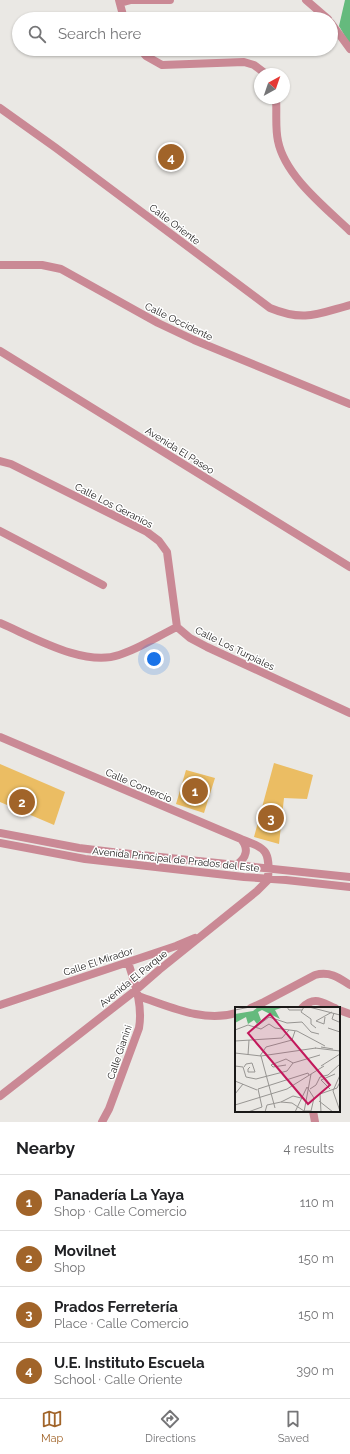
<!DOCTYPE html>
<html lang="en">
<head>
<meta charset="utf-8">
<style>
	body { margin:0; font-family:Raleway,sans-serif; background:#f2f2f2; color:#202124 }
	.compass { position:absolute; left:254px; top:68px; width:36px; height:36px; border-radius:50%; background:#fff; box-shadow:0 1px 3px #0004; rotate:40deg }
	.you { position:absolute; left:154px; top:659px; width:14px; height:14px; margin:-10px; border:3px solid #fff; border-radius:50%; background:#1a73e8; box-shadow:0 0 0 6px #1a73e833 }
	.badge { display:grid; place-items:center; width:26px; height:26px; border-radius:50%; background:#a16429; color:#fff; font-size:13px; font-weight:700 }
	.pin { position:absolute; translate:-50% -50%; border:2px solid #fff; box-shadow:0 1px 4px #0006 }
	.list { margin:0; padding:0; list-style:none }
	h2 { display:flex; justify-content:space-between; align-items:center; height:52px; margin:0; padding:0 16px; font-size:17px }
	h2 small { font-size:13px; font-weight:400; color:#757577 }
	.list li { display:grid; grid-template-columns:26px 1fr auto; gap:12px; align-items:center; box-sizing:border-box; height:56px; padding:0 16px; border-top:1px solid #e0e0e0 }
	.list b { display:block; font-size:15px; white-space:nowrap }
	.list p { margin:0; font-size:13px; white-space:nowrap; color:#757577 }
	.list em { font-size:13px; font-style:normal; color:#757577 }
	.icon { flex:none; width:22px; height:22px; fill:none; stroke:currentColor; stroke-width:2; stroke-linecap:round; stroke-linejoin:round }
	.map { position:relative; flex:none; width:350px; height:1122px; overflow:hidden }
	.search { position:absolute; background:#fff; box-shadow:0 1px 3px #0004; left:12px; right:12px; top:12px; height:44px; display:flex; align-items:center; gap:10px; box-sizing:border-box; padding:0 14px; border-radius:22px; color:#757577; font-size:15px }
	.sheet { height:276px; background:#fff }
	nav { display:flex; justify-content:space-around; align-items:center; box-sizing:border-box; height:56px; border-top:1px solid #e0e0e0; background:#fff; font-size:11px; color:#757577 }
	nav a { display:grid; justify-items:center; gap:2px }
	nav .on { color:#a16429 }
	.map>svg:first-child { display:block }
</style>
</head>
<body>
<div class="map">
<svg width="350" height="1122" viewBox="0 0 350 1122">
	<rect width="100%" height="100%" fill="#eae8e4"/>
	<!-- forest -->
	<path fill="#65ba7d" d="M345,0H350V45L339,26Z"/>
	<!-- building -->
	<path fill="#ebbd63" d="M274,763L313,775L307,799L284,798L279,844L254,837Z
		M0,764L65,792L54,825L0,802Z
		M186,770L215,778L204,813L176,804Z"/>
	<g fill="none" stroke-linecap="round" stroke-linejoin="round">
		<!-- minor -->
		<path stroke="#ca8995" stroke-width="8" d="M119,0L124,19
			M306,0L328,19
			M120,3L131,0H170
			M331,23L350,49
			M140,49L146,56L162,65L244,62L254,65L266,74
			M276,98C277,112 275,128 278,141C285,176 325,207 350,231
			M0,108L56,148L270,308C304,322 317,314 350,305
			M0,265H42L61,269L158,323L194,340L350,404
			M0,351L350,567
			M0,461L11,464L147,532L159,541L167,552L177,627
			M0,531L103,585
			M0,623C33,637 84,667 119,655C139,649 158,636 177,627
			M177,627L190,638L207,647L350,713
			M0,737L241,839C249,848 247,858 236,865
			M0,833L79,848L112,852L350,877
			M0,843L85,859L244,877L286,880L350,887
			M138,996C169,1006 203,1023 236,1013
			M0,1005L176,946L195,938
			M251,1008L262,1003L315,975C329,971 338,977 350,985
			M302,1008C314,996 321,1002 335,1008
			M339,1010L350,1014
			M0,1096L136,990L159,970L257,891L268,880C270,850 267,849 241,839
			M313,1111L315,1122
			M102,1122L109,1109L139,1028C143,1005 135,984 128,962"/>
	</g>
	<g text-anchor="middle" stroke-width="3" stroke-linejoin="round" paint-order="stroke">
		<!-- street labels -->
		<g font-size="10" fill="#1a1918" stroke="#fff">
			<text transform="translate(175 224) rotate(37)" y="4">Calle Oriente</text>
			<text transform="translate(179 321) rotate(26)" y="4">Calle Occidente</text>
			<text transform="translate(180 450) rotate(32)" y="4">Avenida El Paseo</text>
			<text transform="translate(114 505) rotate(27)" y="4">Calle Los Geranios</text>
			<text transform="translate(235 648) rotate(26)" y="4">Calle Los Turpiales</text>
			<text transform="translate(139 785) rotate(23)" y="4">Calle Comercio</text>
			<text transform="translate(176 859) rotate(6)" y="4">Avenida Principal de Prados del Este</text>
			<text transform="translate(98 961) rotate(-18)" y="4">Calle El Mirador</text>
			<text transform="translate(133 978) rotate(-39)" y="4">Avenida El Parque</text>
			<text transform="translate(119 1052) rotate(-71)" y="4">Calle Gianini</text>
		</g>
	</g>
	<!-- overview -->
	<g transform="translate(235 1007)">
		<rect width="105" height="105" fill="#eae8e4"/>
		<path d="M23,0H49L40,3L45,12L27,3L23,5L26,13L22,17L19,13L13,17L11,10L0,16V7L18,4Z" fill="#65ba7d"/>
		<path fill="none" stroke="#979592" stroke-width="1" d="M52,0L54,3H67M69,0L66,5L76,12V17L81,21M74,0L105,8M0,3L15,0M99,6L97,12L104,15M90,10L89,17L81,14L97,5M21,20L34,10L52,16L67,15L76,25L84,27M93,21L105,25M0,23L13,18L26,22L34,17L40,21L62,24L90,39M0,34L47,31L54,23M86,40L98,42M80,41L105,44M0,46L26,49L81,41M13,48L14,33M25,49L31,40L57,33L60,24M26,49L40,101M58,56L85,48M51,58L38,60L36,58L51,52L58,56M0,59L8,60L11,70L21,72L52,64L58,56M86,59L105,47M9,60L11,57L17,56L20,65H13V62L15,60M105,68L98,84L105,104M0,74L22,83M75,82L81,78L85,70L93,68L105,57M95,82L86,73L100,67M0,87L8,77M84,94L98,105M46,95L58,89L66,91M0,98L52,82L89,59M13,105L27,100L23,82L73,66L74,68M30,105L32,98L46,95L57,96L69,104H76L79,91L72,80M60,105L72,80M69,105L76,67M86,105L85,87L102,81L105,75"/>
		<path fill="#c2185b" fill-opacity="0.15" stroke="#c2185b" stroke-width="2" d="M35,7L95,78L73,97L13,26Z"/>
		<rect width="105" height="105" fill="none" stroke="#1a1918" stroke-width="2"/>
	</g>
</svg>
<svg class="compass" viewBox="-18 -18 36 36"><path d="M0-13l5 13h-10z" fill="#e53935"/><path d="M0 13l5-13h-10z" fill="#757577"/></svg>
<div class="you"></div>
<div class="pin badge" style="left:195px;top:791px">1</div>
<div class="pin badge" style="left:22px;top:802px">2</div>
<div class="pin badge" style="left:271px;top:818px">3</div>
<div class="pin badge" style="left:171px;top:157px">4</div>
<div class="search"><svg class="icon" aria-label="search" viewBox="0 0 24 24"><circle cx="10" cy="10" r="6"/><path d="M15 15l6 6"/></svg>Search here</div>
</div>
<section class="sheet">
<h2>Nearby<small>4 results</small></h2>
<ul class="list">
<li><span class="badge">1</span><div><b>Panadería La Yaya</b><p>Shop · Calle Comercio</p></div><em>110 m</em></li>
<li><span class="badge">2</span><div><b>Movilnet</b><p>Shop</p></div><em>150 m</em></li>
<li><span class="badge">3</span><div><b>Prados Ferretería</b><p>Place · Calle Comercio</p></div><em>150 m</em></li>
<li><span class="badge">4</span><div><b>U.E. Instituto Escuela</b><p>School · Calle Oriente</p></div><em>390 m</em></li>
</ul>
</section>
<nav>
<a class="on"><svg class="icon" aria-label="map" viewBox="0 0 24 24"><path d="M3 6l6-2 6 2 6-2v14l-6 2-6-2-6 2zM9 4v14M15 6v14"/></svg>Map</a>
<a><svg class="icon" aria-label="directions" viewBox="0 0 24 24"><path d="M12 3l9 9-9 9-9-9zM9 14v-3h6M13 9l2 2-2 2"/></svg>Directions</a>
<a><svg class="icon" aria-label="saved" viewBox="0 0 24 24"><path d="M7 4h10v16l-5-4-5 4z"/></svg>Saved</a>
</nav>
</body>
</html>
